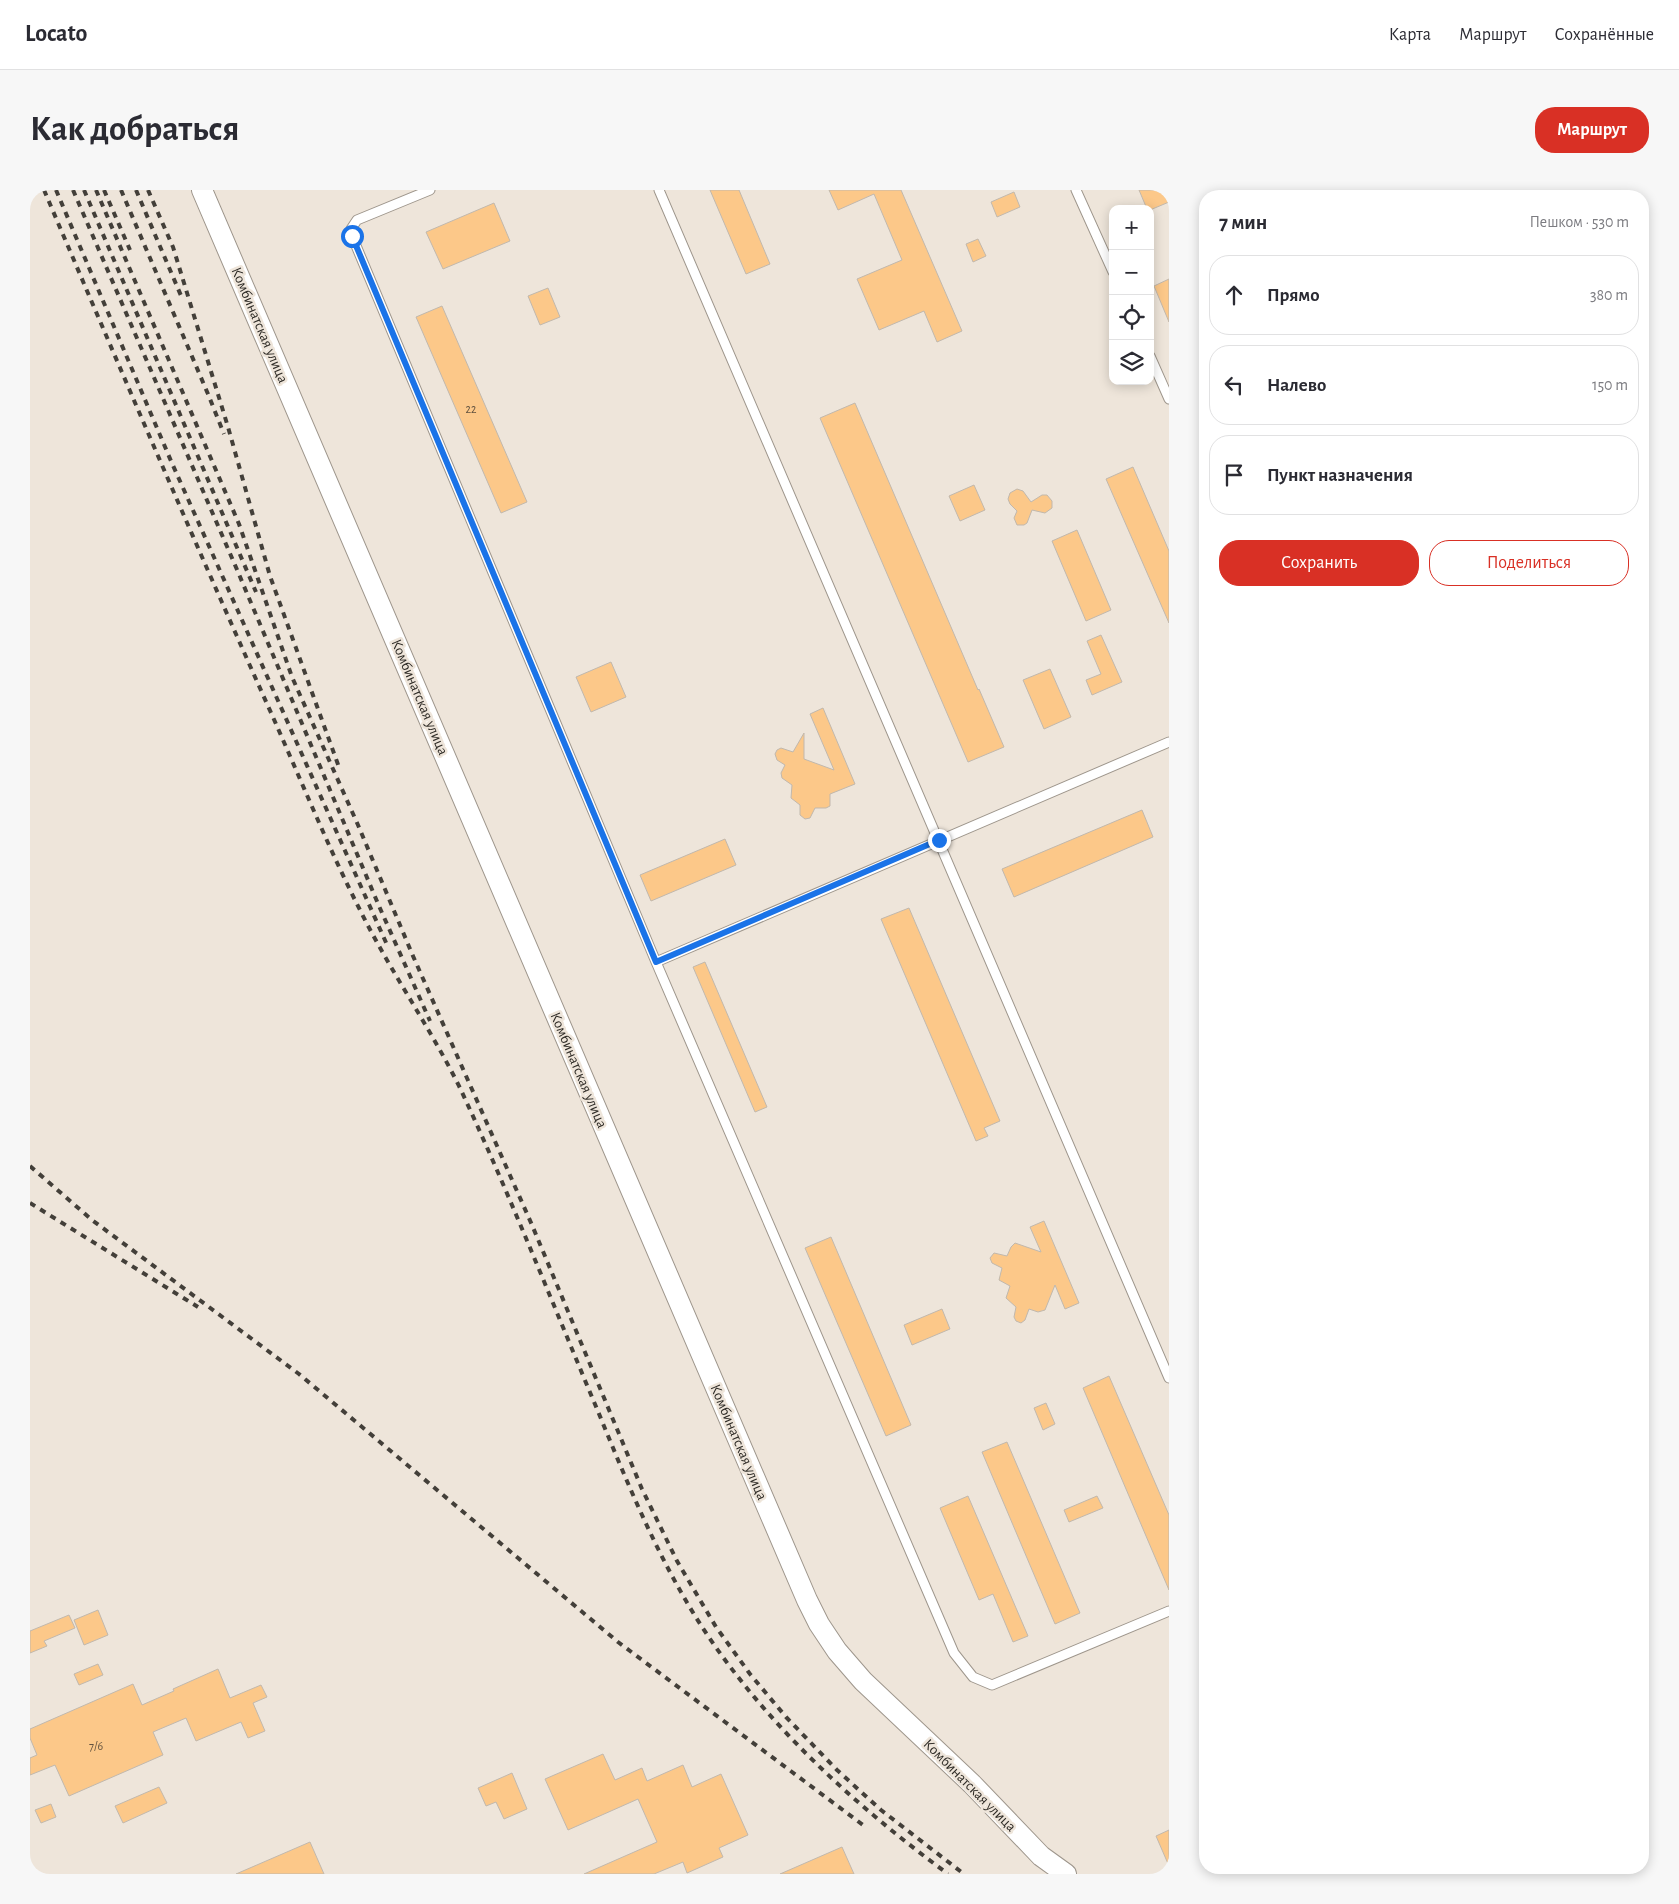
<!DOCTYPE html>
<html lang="ru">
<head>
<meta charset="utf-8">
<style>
	body { margin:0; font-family:"Alegreya Sans",sans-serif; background:#f7f7f7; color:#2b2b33 }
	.controls { position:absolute; right:15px; top:15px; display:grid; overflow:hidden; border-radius:10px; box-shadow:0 2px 12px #0003 }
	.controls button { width:45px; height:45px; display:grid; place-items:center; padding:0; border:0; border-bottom:1px solid #e1e1e2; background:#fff; color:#2b2b33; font:25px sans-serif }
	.stop { position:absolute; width:15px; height:15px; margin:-11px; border:4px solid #1a73e8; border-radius:50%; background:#fff }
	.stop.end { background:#1a73e8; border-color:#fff; box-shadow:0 1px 5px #0008 }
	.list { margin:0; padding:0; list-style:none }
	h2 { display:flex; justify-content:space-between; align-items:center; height:65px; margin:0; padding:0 20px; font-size:21px }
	h2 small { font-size:16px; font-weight:400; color:#7c7c81 }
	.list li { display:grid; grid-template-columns:32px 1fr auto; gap:15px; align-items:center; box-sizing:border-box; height:80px; margin:0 10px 10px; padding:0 10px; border:1px solid #e1e1e2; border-radius:20px }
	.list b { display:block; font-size:19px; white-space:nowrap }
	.list em { font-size:16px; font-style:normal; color:#7c7c81 }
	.actions { display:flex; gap:10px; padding:15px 20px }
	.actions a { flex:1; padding:11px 0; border:1px solid #d93025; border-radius:20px; text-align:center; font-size:18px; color:#d93025 }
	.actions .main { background:#d93025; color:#fff }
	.icon { flex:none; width:28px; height:28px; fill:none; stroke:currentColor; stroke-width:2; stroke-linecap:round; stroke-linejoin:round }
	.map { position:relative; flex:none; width:1139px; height:1684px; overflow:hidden; border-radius:20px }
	header { display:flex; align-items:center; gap:30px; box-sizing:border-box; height:70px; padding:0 25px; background:#fff; border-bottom:1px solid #e1e1e2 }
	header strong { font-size:24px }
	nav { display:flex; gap:28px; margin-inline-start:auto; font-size:18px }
	.intro { display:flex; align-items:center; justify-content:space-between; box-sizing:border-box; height:120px; padding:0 30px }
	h1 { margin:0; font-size:35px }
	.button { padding:12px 22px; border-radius:20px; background:#d93025; color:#fff; font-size:18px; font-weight:700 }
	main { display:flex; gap:30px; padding:0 30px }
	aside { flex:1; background:#fff; border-radius:20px; box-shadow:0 2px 12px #0003 }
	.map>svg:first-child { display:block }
</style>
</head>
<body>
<header>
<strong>Locato</strong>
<nav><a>Карта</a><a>Маршрут</a><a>Сохранённые</a></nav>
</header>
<div class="intro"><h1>Как добраться</h1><a class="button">Маршрут</a></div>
<main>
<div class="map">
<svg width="1139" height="1684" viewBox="0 0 1139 1684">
	<rect width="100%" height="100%" fill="#eee5da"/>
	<!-- building -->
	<path fill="#fcc889" stroke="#c1b8ad" d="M680,0H709L740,74L716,84Z
		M799,0H871L932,141L907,152L894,121L849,140L827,89L872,70L844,4L808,20Z
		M1109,0H1139V12L1120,20L1117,19Z
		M984,2L990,17L967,27L961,12Z
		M464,13L480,51L413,79L396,42Z
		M948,49L956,66L943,72L936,54Z
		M1139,89V132L1124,96Z
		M518,98L530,127L510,135L498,106Z
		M412,116L497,312L471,323L386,127Z
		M825,213L948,500L949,499L974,557L938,572L790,228Z
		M1103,277L1139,361V433L1076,289Z
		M944,295L955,320L930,331L919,306Z
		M987,299L993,301L1001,312L1012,305H1017L1022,311V318L1015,323L1002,320L997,333L994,335H987L984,328L987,321L980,314L978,309L980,303Z
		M1047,340L1081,420L1056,431L1022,351Z
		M1071,445L1092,492L1062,505L1056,490L1071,484L1057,451Z
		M581,472L596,507L561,522L546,487Z
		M1020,479L1041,527L1014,539L993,490Z
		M793,518L825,594L800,604V616L796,618H785L780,628L775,629L770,625V615L761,608L762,595L752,588L751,583L755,575L747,570L745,564L747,560L751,558L763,562L774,543V569L804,580L780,524Z
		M1112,620L1123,647L984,707L972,679Z
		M695,649L706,675L621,711L610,685Z
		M879,718L970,931L954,938L958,946L946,951L851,729Z
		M675,772L737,917L725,922L663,777Z
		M1014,1031L1049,1113L1035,1119L1025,1095L1015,1120L1008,1122L999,1119L995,1130L991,1133L986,1131L984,1127L986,1117L976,1108L980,1096L969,1090L972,1078L962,1073L960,1068L964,1063L977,1066L981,1057L985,1053L1011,1062L1000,1037Z
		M801,1047L881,1235L856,1246L775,1058Z
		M912,1119L920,1139L882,1155L874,1135Z
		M1079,1186L1139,1325V1400L1053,1198Z
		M1016,1213L1025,1234L1013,1240L1004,1218Z
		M977,1252L1050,1423L1025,1434L952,1262Z
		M938,1306L998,1446L983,1452L963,1404L949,1410L910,1318Z
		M1067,1306L1073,1318L1039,1332L1034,1320Z
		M68,1420L78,1445L54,1455L44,1430Z
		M39,1425L45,1438L14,1451L17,1456L0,1463V1441Z
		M68,1474L73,1485L49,1495L44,1484Z
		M188,1479L200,1508L231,1495L237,1507L223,1513L235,1541L218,1548L211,1532L166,1551L156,1528L123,1542L133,1565L39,1606L25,1575L0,1585V1568L7,1565L0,1548V1539L103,1494L112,1515L144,1501L143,1499Z
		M573,1564L585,1590L612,1578L617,1591L653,1575L662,1597L691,1584L718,1645L689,1658L693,1667L657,1683L653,1672L624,1684H554L627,1652L608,1609L538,1640L515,1589Z
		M482,1583L497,1619L474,1629L466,1612L456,1616L448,1598Z
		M129,1597L137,1613L93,1633L85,1616Z
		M21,1614L26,1627L11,1633L5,1620Z
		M1139,1640V1676L1126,1646Z
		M280,1652L294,1684H206Z
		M812,1657L824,1684H750Z"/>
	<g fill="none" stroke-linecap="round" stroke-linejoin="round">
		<defs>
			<path id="service" d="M400,0L327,30L321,39L322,46L626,772L924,1463L943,1487L962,1495L1139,1421
				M629,0L1139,1188
				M1046,0L1083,82
				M1120,166L1139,209
				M626,772L1139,552"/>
			<path id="tertiary" d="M172,0L777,1410L789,1434L807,1461L833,1491L942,1594L1011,1666L1036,1684"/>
		</defs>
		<!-- service casing -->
		<use href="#service" stroke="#9e968c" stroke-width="11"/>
		<!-- tertiary casing -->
		<use href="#tertiary" stroke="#9e968c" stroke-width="22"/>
		<!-- service -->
		<use href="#service" stroke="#fff" stroke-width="9"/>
		<!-- tertiary -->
		<use href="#tertiary" stroke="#fff" stroke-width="20"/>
		<!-- rail -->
		<path stroke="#433f39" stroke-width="4" stroke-dasharray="6 6" stroke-linecap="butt" d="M14,0C89,176 164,351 242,525C271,590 298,657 330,720C360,781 400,837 430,898C479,1003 522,1112 567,1219C599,1297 631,1376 678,1446C742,1540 826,1616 918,1684
			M26,0L141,271L358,757
			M43,0L208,382L349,716L400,831
			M54,0L226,402
			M66,0L209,334L262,487L328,635L383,766L502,1035L612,1299L647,1371L686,1437L720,1484L756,1527L807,1580L851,1620L934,1684
			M74,0L100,60
			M91,0L178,204L194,244
			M106,0L152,108
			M118,0L143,57L198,237L240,386L310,580
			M0,976L62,1030L269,1184L588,1452L833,1635
			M0,1013L168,1117"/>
	</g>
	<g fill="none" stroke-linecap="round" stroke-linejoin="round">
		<!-- route -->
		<path stroke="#1a73e8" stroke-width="6" d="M322,46L626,772L909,650"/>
	</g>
	<g text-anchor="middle" stroke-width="5" stroke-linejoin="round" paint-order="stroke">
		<!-- number labels -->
		<g font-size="12" fill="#62523f">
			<text x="441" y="223">22</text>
			<text x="66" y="1560">7/6</text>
		</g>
		<!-- street labels -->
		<g font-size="15" fill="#2e2b26" stroke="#eee5da">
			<text transform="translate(230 135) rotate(67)" y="5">Комбинатская улица</text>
			<text transform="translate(390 507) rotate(67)" y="5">Комбинатская улица</text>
			<text transform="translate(549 880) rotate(67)" y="5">Комбинатская улица</text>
			<text transform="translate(709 1252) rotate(67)" y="5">Комбинатская улица</text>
			<text transform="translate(940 1595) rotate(45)" y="5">Комбинатская улица</text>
		</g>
	</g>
</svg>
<div class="controls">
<button>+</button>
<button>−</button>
<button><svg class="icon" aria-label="locate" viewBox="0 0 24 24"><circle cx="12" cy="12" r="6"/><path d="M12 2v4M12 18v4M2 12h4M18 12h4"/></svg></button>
<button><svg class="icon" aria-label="layers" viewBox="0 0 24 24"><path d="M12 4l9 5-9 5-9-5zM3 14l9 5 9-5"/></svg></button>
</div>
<div class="stop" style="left:322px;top:46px"></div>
<div class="stop end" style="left:909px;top:650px"></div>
</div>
<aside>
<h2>7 мин<small>Пешком · 530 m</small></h2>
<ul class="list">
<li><svg class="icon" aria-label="ahead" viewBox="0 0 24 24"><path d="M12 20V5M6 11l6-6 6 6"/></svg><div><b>Прямо</b></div><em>380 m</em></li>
<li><svg class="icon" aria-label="left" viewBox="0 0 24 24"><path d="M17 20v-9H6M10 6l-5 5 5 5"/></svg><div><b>Налево</b></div><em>150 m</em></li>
<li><svg class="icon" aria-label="arrive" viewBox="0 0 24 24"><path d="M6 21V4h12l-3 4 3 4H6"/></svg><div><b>Пункт назначения</b></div></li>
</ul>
<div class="actions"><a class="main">Сохранить</a><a>Поделиться</a></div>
</aside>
</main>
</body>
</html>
